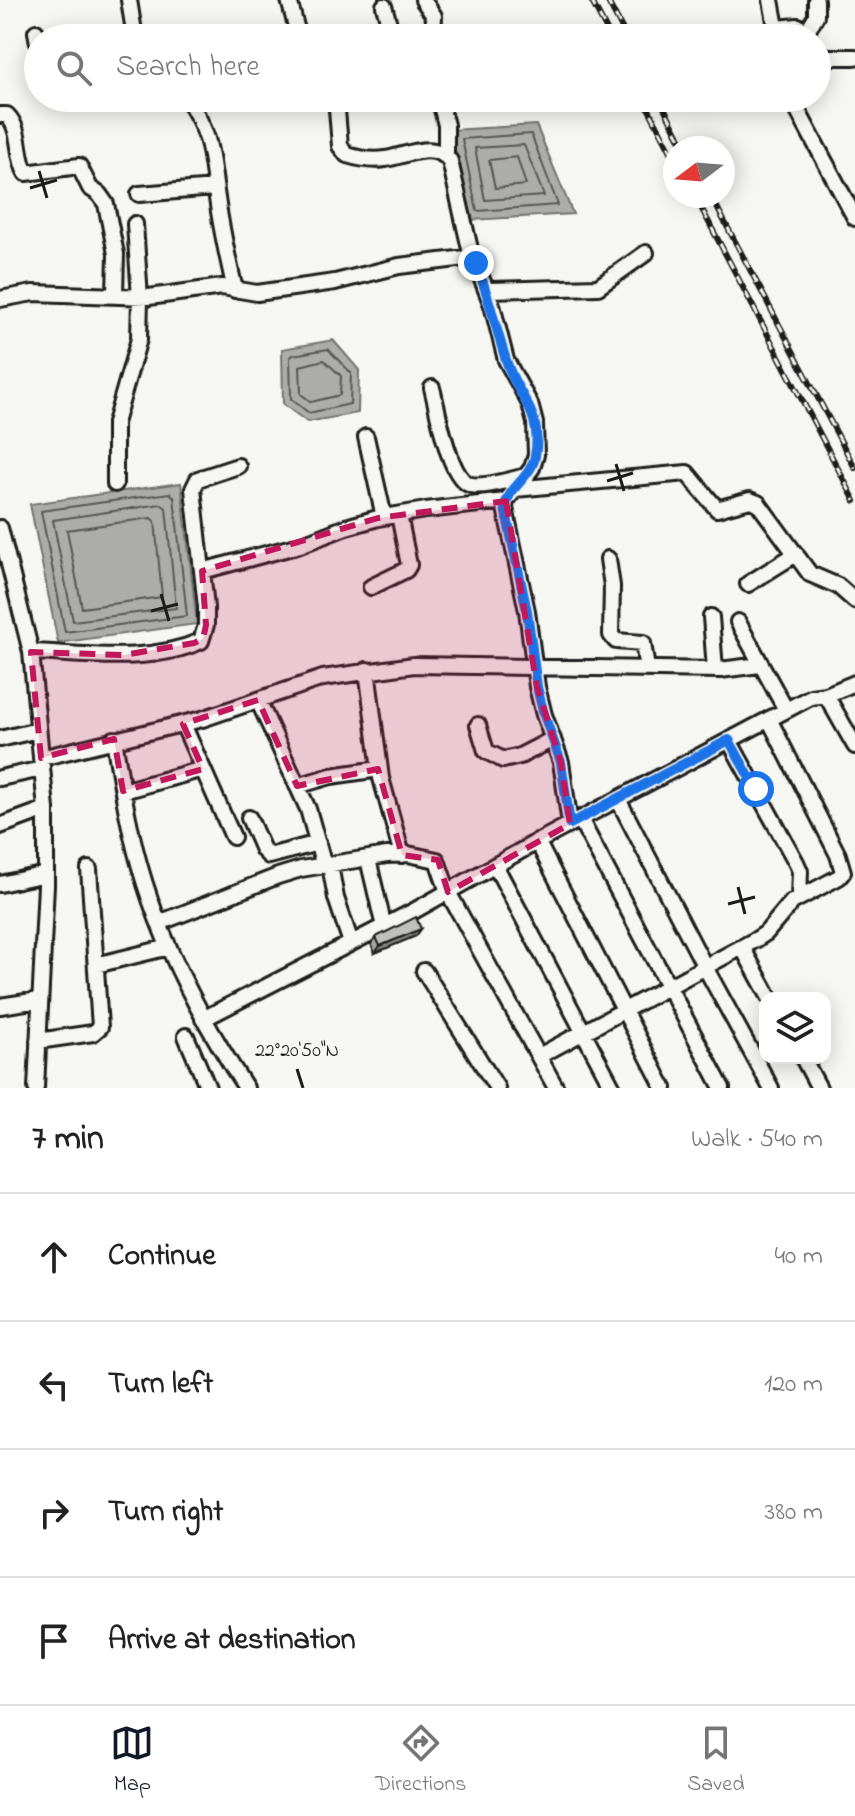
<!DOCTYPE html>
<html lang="en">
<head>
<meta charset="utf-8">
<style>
	body { margin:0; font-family:"Indie Flower",sans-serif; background:#f6f6f6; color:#222 }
	.controls { position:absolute; right:24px; bottom:24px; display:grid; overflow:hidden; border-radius:16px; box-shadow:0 4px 20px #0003 }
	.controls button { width:72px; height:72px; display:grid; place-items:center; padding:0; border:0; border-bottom:2px solid #e0e0e0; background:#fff; color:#222; font:40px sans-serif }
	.compass { position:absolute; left:663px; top:136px; width:72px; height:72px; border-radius:50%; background:#fff; box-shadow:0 4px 20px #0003; rotate:254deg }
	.stop { position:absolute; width:24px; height:24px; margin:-18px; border:6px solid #1a73e8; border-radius:50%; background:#fff }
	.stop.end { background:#1a73e8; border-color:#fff; box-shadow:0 2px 8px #0008 }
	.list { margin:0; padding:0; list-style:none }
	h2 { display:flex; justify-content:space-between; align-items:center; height:104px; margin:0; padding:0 32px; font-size:34px }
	h2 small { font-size:26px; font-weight:400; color:#767676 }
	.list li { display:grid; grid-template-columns:52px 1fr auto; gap:24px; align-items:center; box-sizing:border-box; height:128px; padding:0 32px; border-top:2px solid #e0e0e0 }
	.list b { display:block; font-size:30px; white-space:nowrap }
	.list em { font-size:26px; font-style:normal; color:#767676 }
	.icon { flex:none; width:44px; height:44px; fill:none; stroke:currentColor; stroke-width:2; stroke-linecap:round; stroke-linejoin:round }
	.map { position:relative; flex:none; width:855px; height:1088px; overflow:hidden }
	.search { position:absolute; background:#fff; box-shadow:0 4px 20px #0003; left:24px; right:24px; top:24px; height:88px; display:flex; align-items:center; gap:20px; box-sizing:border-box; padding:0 28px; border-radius:44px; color:#767676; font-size:30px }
	.sheet { height:616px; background:#fff }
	nav { display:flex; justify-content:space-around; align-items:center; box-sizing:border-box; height:112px; border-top:2px solid #e0e0e0; background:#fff; font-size:22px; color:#767676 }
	nav a { display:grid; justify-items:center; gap:4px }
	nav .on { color:#111827 }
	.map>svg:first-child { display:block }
</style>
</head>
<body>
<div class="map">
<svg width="855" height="1088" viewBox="0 0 855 1088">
	<rect width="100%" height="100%" fill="#f6f6f2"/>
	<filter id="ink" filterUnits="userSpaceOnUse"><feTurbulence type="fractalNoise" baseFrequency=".0125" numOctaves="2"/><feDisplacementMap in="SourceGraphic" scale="16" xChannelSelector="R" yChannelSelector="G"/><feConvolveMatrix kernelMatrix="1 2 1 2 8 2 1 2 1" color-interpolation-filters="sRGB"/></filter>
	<g filter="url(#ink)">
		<!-- water -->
		<path fill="#acaca9" stroke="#727271" stroke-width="2" d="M536,125L573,214L470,220L451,130Z
			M333,340L359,370L358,413L307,422L283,404L282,349Z
			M181,483L197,624L58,643L30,504Z"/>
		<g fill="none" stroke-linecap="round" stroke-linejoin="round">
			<!-- shore -->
			<path stroke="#565654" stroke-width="2" d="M531,134L558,205L477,211L462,139Z
				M524,145L544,196L485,200L475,148Z
				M517,157L526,185L495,188L489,160Z
				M328,349L351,373L350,404L309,413L291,399L290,358L293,355Z
				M324,360L341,376L340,395L311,402L301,394L300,366Z
				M170,493L174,497L187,616L65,632L41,511Z
				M161,504L166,508L176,608L73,621L53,520Z
				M151,518L155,521L162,597L82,608L67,530Z"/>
			<defs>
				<path id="minor" d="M129,0L135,38
					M289,0L299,38
					M423,0L434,16L433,38
					M771,0L778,38
					M384,6L393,38
					M777,28L798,26L809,38
					M36,32L38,43
					M806,33L816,16V0
					M817,53L828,57H855
					M187,98C213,139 210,153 217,198C221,229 228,259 235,290
					M336,98L340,146L347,155C360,159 372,161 385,159C406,156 434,140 450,161L470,249L492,305L506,360L530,404L535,423L536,455L532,468L506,501L505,508L527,611L537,687L544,715L561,762L570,824
					M439,98L446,125V155
					M791,98L855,218
					M0,115H7C22,130 16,155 26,173L79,166L90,188L99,194L106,204L116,254L115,295
					M139,194L215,188
					M487,290L598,287L646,253
					M0,299L33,293L149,297L222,287L257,293L335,282L399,266L474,257
					M432,388C438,409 448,479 471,485C487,488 511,479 527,476
					M366,437L384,517
					M115,484V423L139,339L140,298L135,224
					M515,489L687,473L717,509L750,500L758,503L810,574L838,586L855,601
					M0,528L31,652L46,809V885L36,1088
					M608,559L612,586L611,635L616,641L643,643L647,669
					M202,571L300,545L346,527L378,518L426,510L506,501
					M748,584L796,554
					M371,587L406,570L409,565L399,515
					M711,617L715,670
					M738,622L786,710
					M31,652C86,654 148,664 201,641L206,625V607L193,489L198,479L238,466
					M367,670L381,778L402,855
					M826,695L855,683
					M258,700L308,809L324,866
					M183,724L233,837
					M478,725L486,751L503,760L520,756L553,739
					M0,739L38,730
					M114,739C122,788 130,837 145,884C168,957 204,1024 246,1088
					M729,740L796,862L800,871L799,898
					M41,758L202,719L323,678L414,665L720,670L760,665
					M0,778L42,769
					M297,786L331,776L379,769
					M123,791L203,769
					M618,799L705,967L771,1088
					M249,818L263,850L269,856L318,843
					M580,819L722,1088
					M0,826L46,809
					M537,841L664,1088
					M368,859L384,927
					M330,865L336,898L351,943
					M495,865L613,1088
					M0,884L46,874
					M159,923L278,876L301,869L387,855L408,854L437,860L448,892L556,1088
					M742,947L770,998
					M96,965L169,947
					M424,971L497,1088
					M0,1006L39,1000
					M203,1019L412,912L533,844L811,697L826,695L855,746
					M186,1036L208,1088
					M38,1041L93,1033L100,1027L89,869
					M539,1056L757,939L766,933L792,902L839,877L843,872L838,855L769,719
					M803,1058L819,1088"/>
			</defs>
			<!-- minor casing -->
			<use href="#minor" stroke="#1c1c1c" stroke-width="20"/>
			<!-- minor -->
			<use href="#minor" stroke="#f6f6f2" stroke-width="14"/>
			<defs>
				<path id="rail" d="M591,0L611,38
					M607,0L627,38
					M643,98L675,159
					M659,98L685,148
					M695,196L855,501
					M711,196L855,468"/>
			</defs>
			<!-- rail casing -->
			<use href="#rail" stroke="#1c1c1c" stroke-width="6"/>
			<!-- rail -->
			<use href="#rail" stroke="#f6f6f2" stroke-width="3" stroke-dasharray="9" stroke-linecap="butt"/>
		</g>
		<!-- wall -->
		<path fill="#a5a5a3" stroke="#1c1c1c" stroke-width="2" d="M421,929L416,936L375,953L371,944L376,937Z"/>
		<!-- shaded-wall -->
		<path fill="#868684" stroke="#1c1c1c" stroke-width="2" d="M421,929L416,936L375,953L380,946Z"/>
		<!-- building -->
		<path fill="#c0c0bd" stroke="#1c1c1c" stroke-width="2" d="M416,917L421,929L380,946L376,937Z"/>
	</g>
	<g fill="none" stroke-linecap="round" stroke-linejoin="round" filter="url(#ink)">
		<!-- route -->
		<path stroke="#1a73e8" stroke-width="10" d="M476,263C489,296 496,330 507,363C519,400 543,411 535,456C532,477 507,488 505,508L527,611L537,687L544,715L561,762L570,824L729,740L756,789"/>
	</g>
	<!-- marked area -->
	<path fill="#c2185b" fill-opacity="0.2" stroke="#c2185b" stroke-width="6" stroke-dasharray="16 10" stroke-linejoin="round" d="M506,501L537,687L561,762L570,824L448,892L438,860L402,855L378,769L297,786L258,700L183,724L203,769L123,791L114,739L41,758L31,652L124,655L194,643L203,639L206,625L202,571L378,518Z"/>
	<!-- ticks -->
	<path fill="none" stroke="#1c1c1c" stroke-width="3" d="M39,171L47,198M30,188L57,180M616,464L624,491M607,481L633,473M161,594L169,621M151,611L178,604M738,887L745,914M728,904L755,897M297,1069L303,1088"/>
	<g font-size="20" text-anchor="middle" fill="#1c1c1c" stroke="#f6f6f2" stroke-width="8" stroke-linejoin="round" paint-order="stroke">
		<text x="297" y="1056">22°20'50"N</text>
	</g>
</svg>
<div class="controls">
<button><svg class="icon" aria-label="layers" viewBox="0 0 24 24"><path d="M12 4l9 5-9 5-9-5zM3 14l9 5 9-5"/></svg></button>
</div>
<svg class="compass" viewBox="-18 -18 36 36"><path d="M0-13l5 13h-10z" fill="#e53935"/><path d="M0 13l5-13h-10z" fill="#767676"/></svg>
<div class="stop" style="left:756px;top:789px"></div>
<div class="stop end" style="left:476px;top:263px"></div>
<div class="search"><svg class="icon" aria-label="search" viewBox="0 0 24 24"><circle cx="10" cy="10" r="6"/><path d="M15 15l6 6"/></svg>Search here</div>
</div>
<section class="sheet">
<h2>7 min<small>Walk · 540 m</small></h2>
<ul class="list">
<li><svg class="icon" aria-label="ahead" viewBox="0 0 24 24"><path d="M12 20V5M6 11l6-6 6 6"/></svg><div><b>Continue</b></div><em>40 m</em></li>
<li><svg class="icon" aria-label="left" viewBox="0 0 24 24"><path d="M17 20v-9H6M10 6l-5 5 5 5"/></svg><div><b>Turn left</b></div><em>120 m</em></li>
<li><svg class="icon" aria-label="right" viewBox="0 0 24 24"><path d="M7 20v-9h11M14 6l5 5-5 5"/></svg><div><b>Turn right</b></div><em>380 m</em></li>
<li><svg class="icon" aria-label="arrive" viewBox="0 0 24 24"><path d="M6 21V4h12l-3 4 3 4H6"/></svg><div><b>Arrive at destination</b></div></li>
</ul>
</section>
<nav>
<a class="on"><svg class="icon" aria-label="map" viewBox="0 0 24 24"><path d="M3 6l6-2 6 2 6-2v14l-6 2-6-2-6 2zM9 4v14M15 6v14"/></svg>Map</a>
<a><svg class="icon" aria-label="directions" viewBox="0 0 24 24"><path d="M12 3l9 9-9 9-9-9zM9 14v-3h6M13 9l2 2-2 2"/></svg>Directions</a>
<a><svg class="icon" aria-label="saved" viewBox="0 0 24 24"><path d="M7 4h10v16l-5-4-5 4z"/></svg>Saved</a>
</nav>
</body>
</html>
